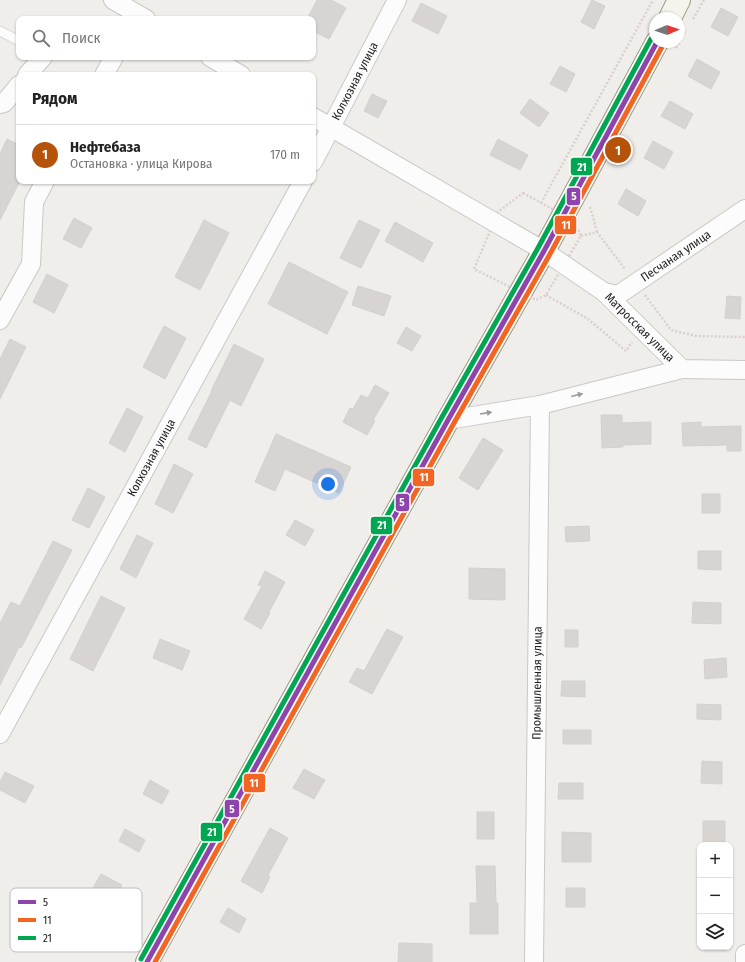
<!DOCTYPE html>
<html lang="ru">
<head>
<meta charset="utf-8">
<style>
	body { margin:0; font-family:"Fira Sans Condensed",sans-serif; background:#f6f6f6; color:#222 }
	.controls { position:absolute; right:12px; bottom:12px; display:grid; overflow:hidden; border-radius:8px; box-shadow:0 1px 3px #0004 }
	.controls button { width:36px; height:36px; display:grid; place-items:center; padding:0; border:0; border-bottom:1px solid #e0e0e0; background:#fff; color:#222; font:20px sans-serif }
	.compass { position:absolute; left:649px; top:12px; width:36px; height:36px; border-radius:50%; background:#fff; box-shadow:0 1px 3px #0004; rotate:88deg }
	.you { position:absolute; left:328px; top:484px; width:14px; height:14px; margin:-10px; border:3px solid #fff; border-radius:50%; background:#1a73e8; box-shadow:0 0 0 6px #1a73e833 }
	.badge { display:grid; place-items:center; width:26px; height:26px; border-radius:50%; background:#b45309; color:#fff; font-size:13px; font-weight:700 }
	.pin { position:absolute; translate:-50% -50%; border:2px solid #fff; box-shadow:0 1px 4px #0006 }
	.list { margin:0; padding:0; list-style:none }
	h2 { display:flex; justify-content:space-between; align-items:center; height:52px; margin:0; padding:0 16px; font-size:17px }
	h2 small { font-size:13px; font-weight:400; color:#767676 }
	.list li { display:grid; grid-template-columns:26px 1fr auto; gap:12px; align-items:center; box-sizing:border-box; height:60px; padding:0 16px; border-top:1px solid #e0e0e0 }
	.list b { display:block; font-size:15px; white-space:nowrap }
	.list p { margin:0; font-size:13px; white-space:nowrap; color:#767676 }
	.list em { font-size:13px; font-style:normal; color:#767676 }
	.icon { flex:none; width:22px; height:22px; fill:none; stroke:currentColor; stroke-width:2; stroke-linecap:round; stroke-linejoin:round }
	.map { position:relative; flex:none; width:745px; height:962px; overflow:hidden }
	.search { position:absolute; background:#fff; box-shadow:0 1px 3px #0004; left:16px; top:16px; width:300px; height:44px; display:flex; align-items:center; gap:10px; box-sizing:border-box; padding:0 14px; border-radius:8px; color:#767676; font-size:15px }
	.panel { position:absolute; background:#fff; box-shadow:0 1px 3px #0004; left:16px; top:72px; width:300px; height:112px; border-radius:8px }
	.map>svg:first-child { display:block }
</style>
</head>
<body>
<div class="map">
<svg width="745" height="962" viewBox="0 0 745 962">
	<rect width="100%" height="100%" fill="#f0eeeb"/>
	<!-- building -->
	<path fill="#d7d4d2" stroke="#d3d0cc" d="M317,0H331L346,8L329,39L313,31V19H307Z
		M592,0L605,6L594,29L581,22Z
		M421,3L447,16L438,34L412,21Z
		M721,8L738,17L728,36L711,27Z
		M697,59L720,72L711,89L688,76Z
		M560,66L575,74L566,92L550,84Z
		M372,94L387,101L378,118L364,111Z
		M530,99L549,113L539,127L520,113Z
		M670,101L693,114L685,129L661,116Z
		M7,139L19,145V183L0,220V154Z
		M498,139L528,155L520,170L490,155Z
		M653,141L673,152L664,169L644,158Z
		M626,189L646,201L638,216L618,204Z
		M74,218L92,228L81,248L63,239Z
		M204,220L229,233L200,290L175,277Z
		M359,220L380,230L361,268L340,258Z
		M395,222L433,243L423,262L385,241Z
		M289,262L348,292L327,334L268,304Z
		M47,274L68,285L54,313L33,302Z
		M358,286L391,296L384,316L352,305Z
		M727,296L741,297L740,319L725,318Z
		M164,326L186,338L165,379L143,367Z
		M406,327L421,336L412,351L397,343Z
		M10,339L26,347L0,399V359Z
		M234,344L264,359L241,406L230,400L206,448L188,439L212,391H211Z
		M375,385L389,393L373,420L375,421L367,435L343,422L350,408L353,409L361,395L368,398Z
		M127,408L143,417L125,452L109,443Z
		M601,415H622V423L651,422V444L623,445V447L602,448Z
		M701,422V427L741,426V451H727V445L683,446L682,423Z
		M276,434L351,467L339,493L285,469L275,491L255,482Z
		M483,438L503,450L478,490L459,478Z
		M174,464L193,474L173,513L155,504Z
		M88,488L105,497L89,528L72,520Z
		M702,494H720V513H702Z
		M295,520L314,530L305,546L286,535Z
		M589,526L590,541L566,542L565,527Z
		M137,535L153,543L136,578L120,569Z
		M53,541L72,550L21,648L19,647L0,685V623L11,602L20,606Z
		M698,551H721V570L698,569Z
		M469,568L505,569V600L469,599Z
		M265,571L285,582L269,612L270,613L261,629L244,619L262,586L258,585Z
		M101,596L125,608L93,671L70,659Z
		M693,602L721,603V624L692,623Z
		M387,629L403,637L372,694L349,682L357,668L364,671Z
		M565,630H578V647H565Z
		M160,639L190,651L182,670L153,658Z
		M726,658L727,677L705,679L704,660Z
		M562,681H585V697L561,696Z
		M697,704L721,705V720L697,719Z
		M563,730H591V744H563Z
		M702,761L722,762V784L701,783Z
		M304,769L325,780L314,799L293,788Z
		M5,772L34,786L25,803L0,790V782Z
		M150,780L169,791L162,804L143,794Z
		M559,783H583V799H558Z
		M477,812H494V839H477Z
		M703,821H725V844H703Z
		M270,828L288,838L268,875L270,877L262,893L241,881Z
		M125,829L145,840L139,852L119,841Z
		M562,832L591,833V862H562Z
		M476,866H495L496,903H498V934H470V903H477Z
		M101,874L122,885L101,924L83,914L96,889L93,888Z
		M566,888H585V907H566Z
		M228,908L246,919L239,933L220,922Z
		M399,943L432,944V962H398Z"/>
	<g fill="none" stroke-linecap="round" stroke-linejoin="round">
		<defs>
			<path id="lane" d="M0,31L19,41"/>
			<g id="street">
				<path d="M113,0L146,19"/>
				<path d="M210,57L241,75"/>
				<path d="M27,75L43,57"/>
				<path d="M104,75L114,57"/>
				<path d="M0,104L4,103L19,85"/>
				<path id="s1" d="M313,117L544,251L604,292L682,369L745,370"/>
				<path id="s2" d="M313,162L397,0"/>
				<path id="s3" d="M604,292L618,295L745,209"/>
				<path d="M0,320L31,264L34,202L45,181"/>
				<path d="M448,420L540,405L682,369"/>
				<path id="s4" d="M0,734L303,181"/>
				<path id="s5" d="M534,962L540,405"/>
				<path d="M745,962V954"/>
			</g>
			<path id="secondary" d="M670,18L679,0
				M147,962L448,420L544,251L657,42"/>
		</defs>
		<!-- lane casing -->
		<use href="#lane" stroke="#c9c8c7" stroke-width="10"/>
		<!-- street casing -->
		<use href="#street" stroke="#c9c8c7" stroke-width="20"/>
		<!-- secondary casing -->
		<use href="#secondary" stroke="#999a82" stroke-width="24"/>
		<!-- path -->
		<path stroke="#dccecd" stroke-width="2.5" stroke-dasharray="2 2" stroke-linecap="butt" d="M693,19L704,0
			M676,48L686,30
			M523,193L574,221L581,236L546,295L536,300L474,269L498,212Z
			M541,203L653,0
			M590,207L597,232
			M581,236L597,232L625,269
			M546,295L588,319L626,351L632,342
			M645,295L671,330L696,336L745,337"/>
		<!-- lane -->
		<use href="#lane" stroke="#fdfcfc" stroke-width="9"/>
		<!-- street -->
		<use href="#street" stroke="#fdfcfc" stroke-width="18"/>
		<!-- secondary -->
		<use href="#secondary" stroke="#f4f4ed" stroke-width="22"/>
		<defs>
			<path id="bus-1" d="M147,962L448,420L544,251L657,42"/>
			<path id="bus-2" d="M155,962L454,423L550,254L663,45"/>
			<path id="bus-3" d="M141,959L442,417L538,248L651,39"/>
		</defs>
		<!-- bus-1 casing -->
		<use href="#bus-1" stroke="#fff" stroke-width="8"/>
		<!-- bus-2 casing -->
		<use href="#bus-2" stroke="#fff" stroke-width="8"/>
		<!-- bus-3 casing -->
		<use href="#bus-3" stroke="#fff" stroke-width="8"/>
		<!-- bus-1 -->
		<use href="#bus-1" stroke="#8e44ad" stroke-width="5"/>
		<!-- bus-2 -->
		<use href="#bus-2" stroke="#f26522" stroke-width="5"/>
		<!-- bus-3 -->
		<use href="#bus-3" stroke="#00a651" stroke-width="5"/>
	</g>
	<!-- one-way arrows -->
	<defs><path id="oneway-solid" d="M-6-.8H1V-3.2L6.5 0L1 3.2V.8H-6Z"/></defs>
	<g fill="#9a9a9a">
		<use href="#oneway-solid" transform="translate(577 395) rotate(-14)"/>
		<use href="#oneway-solid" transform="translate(486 413) rotate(-9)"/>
	</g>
	<g text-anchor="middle" stroke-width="3" stroke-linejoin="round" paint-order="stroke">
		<!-- street labels -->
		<g font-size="12" fill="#222" stroke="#fff">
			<text dy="4" stroke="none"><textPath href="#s2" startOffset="91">Колхозная улица</textPath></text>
			<text dy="4" stroke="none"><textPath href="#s3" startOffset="84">Песчаная улица</textPath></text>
			<text dy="4" stroke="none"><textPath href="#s1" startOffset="390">Матросская улица</textPath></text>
			<text dy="4" stroke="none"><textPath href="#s4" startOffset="315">Колхозная улица</textPath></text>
			<text dy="4" stroke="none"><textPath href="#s5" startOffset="279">Промышленная улица</textPath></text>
		</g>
	</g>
	<!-- legend -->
	<rect x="10" y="888" width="132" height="64" rx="6" fill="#fff" stroke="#bdbdbd" stroke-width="1"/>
	<rect x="18" y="900" width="18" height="4" fill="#8e44ad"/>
	<rect x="18" y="918" width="18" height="4" fill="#f26522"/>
	<rect x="18" y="936" width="18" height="4" fill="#00a651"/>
	<g font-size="11" fill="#222">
		<text x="43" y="906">5</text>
		<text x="43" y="924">11</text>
		<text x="43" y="942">21</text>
	</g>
	<g stroke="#fff" stroke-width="1.5">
		<rect x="570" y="157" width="23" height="19" rx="4" fill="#00a651"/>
		<rect x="566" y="187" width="15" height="19" rx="4" fill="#8e44ad"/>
		<rect x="554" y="215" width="23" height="20" rx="4" fill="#f26522"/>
		<rect x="412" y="468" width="23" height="19" rx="4" fill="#f26522"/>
		<rect x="395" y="493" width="15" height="19" rx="4" fill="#8e44ad"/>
		<rect x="370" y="516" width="23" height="19" rx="4" fill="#00a651"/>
		<rect x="243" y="773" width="23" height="20" rx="4" fill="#f26522"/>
		<rect x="224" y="799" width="16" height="19" rx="4" fill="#8e44ad"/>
		<rect x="200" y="822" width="23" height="20" rx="4" fill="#00a651"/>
	</g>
	<g font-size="11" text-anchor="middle" font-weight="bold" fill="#fff">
		<text x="582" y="171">21</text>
		<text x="574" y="200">5</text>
		<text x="566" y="229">11</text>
		<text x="424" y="481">11</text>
		<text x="402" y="506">5</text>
		<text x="382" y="529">21</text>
		<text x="254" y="787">11</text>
		<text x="232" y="813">5</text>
		<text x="212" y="836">21</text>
	</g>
</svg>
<div class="controls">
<button>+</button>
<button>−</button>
<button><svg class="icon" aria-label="layers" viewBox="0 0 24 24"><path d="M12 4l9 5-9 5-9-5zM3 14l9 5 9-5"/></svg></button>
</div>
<svg class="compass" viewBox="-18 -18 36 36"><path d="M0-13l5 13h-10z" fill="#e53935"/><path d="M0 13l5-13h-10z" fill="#767676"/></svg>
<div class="you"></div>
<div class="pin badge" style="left:618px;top:150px">1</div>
<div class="search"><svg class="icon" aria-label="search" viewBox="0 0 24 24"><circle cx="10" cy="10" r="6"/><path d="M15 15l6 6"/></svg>Поиск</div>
<section class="panel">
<h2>Рядом<small></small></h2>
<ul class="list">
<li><span class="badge">1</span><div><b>Нефтебаза</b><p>Остановка · улица Кирова</p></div><em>170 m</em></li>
</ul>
</section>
</div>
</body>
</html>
